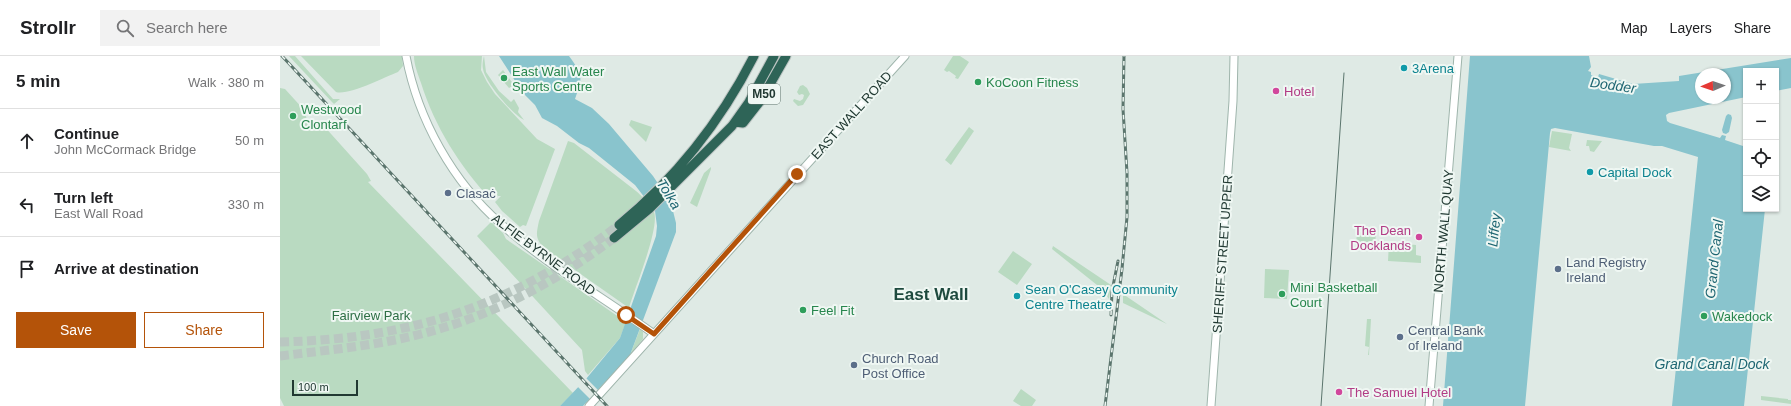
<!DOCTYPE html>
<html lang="en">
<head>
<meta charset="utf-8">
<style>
	body { margin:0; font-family:Arial,sans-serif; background:#f2f2f2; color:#202124 }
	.controls { position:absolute; right:12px; top:12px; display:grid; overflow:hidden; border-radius:0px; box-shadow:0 1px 3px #0004 }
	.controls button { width:36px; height:36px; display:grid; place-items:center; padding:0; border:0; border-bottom:1px solid #e0e0e0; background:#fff; color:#202124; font:20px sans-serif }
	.compass { position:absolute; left:1415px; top:12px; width:36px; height:36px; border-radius:50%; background:#fff; box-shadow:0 1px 3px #0004; rotate:268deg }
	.scale { position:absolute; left:12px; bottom:10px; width:66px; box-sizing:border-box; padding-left:4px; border:2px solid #213932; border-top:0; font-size:11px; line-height:14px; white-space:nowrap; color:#213932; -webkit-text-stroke:3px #eff7f3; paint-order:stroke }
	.stop { position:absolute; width:12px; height:12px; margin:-9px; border:3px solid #b45309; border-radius:50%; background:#fff }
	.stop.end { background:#b45309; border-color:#fff; box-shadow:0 1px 4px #0008 }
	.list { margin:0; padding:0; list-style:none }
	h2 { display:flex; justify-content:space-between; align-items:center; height:52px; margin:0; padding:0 16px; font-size:17px }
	h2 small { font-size:13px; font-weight:400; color:#757577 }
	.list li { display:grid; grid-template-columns:26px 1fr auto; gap:12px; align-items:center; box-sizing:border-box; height:64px; padding:0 16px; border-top:1px solid #e0e0e0 }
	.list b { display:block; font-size:15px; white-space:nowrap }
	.list p { margin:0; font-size:13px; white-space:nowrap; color:#757577 }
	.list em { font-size:13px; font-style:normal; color:#757577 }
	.actions { display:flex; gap:8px; padding:12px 16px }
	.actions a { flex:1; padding:9px 0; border:1px solid #b45309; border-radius:0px; text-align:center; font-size:14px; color:#b45309 }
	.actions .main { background:#b45309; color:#fff }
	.icon { flex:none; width:22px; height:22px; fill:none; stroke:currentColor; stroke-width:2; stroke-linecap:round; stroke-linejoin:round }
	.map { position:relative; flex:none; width:1511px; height:350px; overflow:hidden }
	header { display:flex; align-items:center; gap:24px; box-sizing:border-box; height:56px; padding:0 20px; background:#fff; border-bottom:1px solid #e0e0e0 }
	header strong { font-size:19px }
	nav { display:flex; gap:22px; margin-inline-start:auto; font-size:14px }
	.search { width:280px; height:36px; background:#f2f2f2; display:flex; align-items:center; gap:10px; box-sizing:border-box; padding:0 14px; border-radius:0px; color:#757577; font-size:15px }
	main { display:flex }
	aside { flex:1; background:#fff }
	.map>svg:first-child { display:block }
</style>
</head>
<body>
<header>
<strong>Strollr</strong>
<div class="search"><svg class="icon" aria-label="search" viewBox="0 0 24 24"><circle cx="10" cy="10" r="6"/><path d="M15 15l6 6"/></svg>Search here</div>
<nav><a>Map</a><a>Layers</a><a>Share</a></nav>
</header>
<main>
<aside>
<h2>5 min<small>Walk · 380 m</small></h2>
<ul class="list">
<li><svg class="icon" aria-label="ahead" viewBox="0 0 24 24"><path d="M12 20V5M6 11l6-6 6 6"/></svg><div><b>Continue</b><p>John McCormack Bridge</p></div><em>50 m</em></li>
<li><svg class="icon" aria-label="left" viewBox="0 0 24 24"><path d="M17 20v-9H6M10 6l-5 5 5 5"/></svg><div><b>Turn left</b><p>East Wall Road</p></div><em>330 m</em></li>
<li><svg class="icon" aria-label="arrive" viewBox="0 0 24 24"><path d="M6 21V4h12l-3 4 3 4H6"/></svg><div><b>Arrive at destination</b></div></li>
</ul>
<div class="actions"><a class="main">Save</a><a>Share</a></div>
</aside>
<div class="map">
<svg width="1511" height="350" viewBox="0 0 1511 350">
	<rect width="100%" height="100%" fill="#dfeae5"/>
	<!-- green -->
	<path fill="#b9dac1" d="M9,0H15L53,43H60L54,48L52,46Z
		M21,0H122L123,10L118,16C105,21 68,40 56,36Z
		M134,0H202L201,14L207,26L215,38L257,83L275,93L246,170L243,169L240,171L222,155L215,146L221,140H218L213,144H211C179,109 155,71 141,27C138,18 134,9 134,0Z
		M204,0L206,16L219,35L231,46L234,43L239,52L238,56L244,64C232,58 205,26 203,13C202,9 203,4 204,0Z
		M673,0H680L689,6L678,23L675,22L676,20L669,15L667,16L664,14Z
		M223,14L234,29L229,32L218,19Z
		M523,29L527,32L530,38L523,49L518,50L513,45L514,43L520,45L523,43L524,39L522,38L519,39L517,36L520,30Z
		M0,32L5,33L25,55L27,65L43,69L87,118L91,125L88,126L293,337L280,350H4L0,342Z
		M351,64L372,71L366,86L349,69Z
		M689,71L694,75L671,109L665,104Z
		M1272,75L1292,78L1289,92L1291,95L1269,91Z
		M1307,84L1322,85L1314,96L1310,95L1309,90H1306Z
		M288,85L294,87L356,135C362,140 370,149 374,156C380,172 354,234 349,252L265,193C255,182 256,179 259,165Z
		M431,111V113L417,151L410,147L424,117Z
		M211,166L223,177L226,183L346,266L340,282L308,319L305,315L302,294L197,180Z
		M1077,176L1096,177L1095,189H1076Z
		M1109,186L1136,189V199L1141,200V207L1108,205Z
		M773,190L831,229L829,243L822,233L772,193Z
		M733,195L752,208L737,229L718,216Z
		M985,213L1009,214L1007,243L984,242Z
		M843,238L887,268L843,247Z
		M1087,263H1091L1089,299H1088L1089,291L1085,290Z
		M360,273L363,276V283L350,299Z
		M741,333L756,344L752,350H741L733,345Z
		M1481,340L1508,343V344H1511V348L1481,344Z"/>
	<!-- water -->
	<path fill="#89c4cd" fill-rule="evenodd" d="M219,0H289C303,19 303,21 295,43L312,52L329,68L373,120L391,147L396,167V176L350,299L303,350H280L306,323L340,282L376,180L377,170L375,155L355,129L309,92L299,87L277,70L262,62L255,49L243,37Z
		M1190,0H1309L1311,11L1308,15L1311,16V19L1318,21L1319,18L1353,28L1399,25V20L1511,2V32L1496,35V15H1466V41L1389,57L1386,59L1387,65L1390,67L1440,82L1442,79L1446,80L1445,84L1463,90L1465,84H1466V153H1485L1464,350H1392L1418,101L1382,90H1374L1275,72L1271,73L1270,77L1245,350H1163ZM1421,18H1445V42H1421Z
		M1448,58L1451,59L1452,62L1449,76L1446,78L1443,77L1442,74L1446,60Z"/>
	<!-- pier -->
	<path fill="#dfeae5" d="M305,321L319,335L311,344L296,329Z"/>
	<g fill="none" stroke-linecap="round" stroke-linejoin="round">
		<!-- motorway-tunnel -->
		<path stroke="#b9c7c1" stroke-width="9" stroke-dasharray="9 4.5" stroke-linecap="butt" d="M0,286C133,283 233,249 339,169
			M0,300C47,294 95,290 141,278C212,260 276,226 334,182"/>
		<defs>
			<path id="secondary" d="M126,0C138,64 173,126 221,168C268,210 323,241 374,278
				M309,350L625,0
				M931,350L953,45L954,0
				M1149,350L1178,0"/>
			<path id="motorway" d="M455,66L463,67L481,44L506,0
				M339,169C396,122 441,65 474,0
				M334,182L369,153L452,70L469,46L494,0"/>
		</defs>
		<!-- secondary casing -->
		<use href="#secondary" stroke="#9fb5ac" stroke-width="9"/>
		<!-- motorway casing -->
		<use href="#motorway" stroke="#bcc4c2" stroke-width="11"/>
		<!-- secondary -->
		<use href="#secondary" stroke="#fff" stroke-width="7"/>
		<!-- motorway -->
		<use href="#motorway" stroke="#2e6457" stroke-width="9"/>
		<!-- tram -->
		<path stroke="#5b756d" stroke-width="1" d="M1041,350L1064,17"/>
		<defs>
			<path id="rail" d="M2,0L327,350
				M831,259L832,235L838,205
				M825,350L842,213L847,161V117L843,53L844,0"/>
		</defs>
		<!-- rail casing -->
		<use href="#rail" stroke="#5b756d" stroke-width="3"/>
		<!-- rail -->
		<use href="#rail" stroke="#eff7f3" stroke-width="1.5" stroke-dasharray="4.5" stroke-linecap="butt"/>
	</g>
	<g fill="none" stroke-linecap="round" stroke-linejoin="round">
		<!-- route -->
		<path stroke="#b45309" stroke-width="5" d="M346,259L374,278L517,118"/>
	</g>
	<!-- markers -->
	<g fill="#0f9aa8" stroke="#eff7f3" stroke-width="1.5">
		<circle cx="1124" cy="12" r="4"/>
		<circle cx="1310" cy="116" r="4"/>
		<circle cx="737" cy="240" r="4"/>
	</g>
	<g fill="#2e9e5b" stroke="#eff7f3" stroke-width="1.5">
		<circle cx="224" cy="22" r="4"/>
		<circle cx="698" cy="26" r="4"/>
		<circle cx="13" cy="60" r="4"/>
		<circle cx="1002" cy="238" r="4"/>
		<circle cx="523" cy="254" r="4"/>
		<circle cx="1424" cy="260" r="4"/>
	</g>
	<g fill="#d1479c" stroke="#eff7f3" stroke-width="1.5">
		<circle cx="996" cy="35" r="4"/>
		<circle cx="1139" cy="181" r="4"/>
		<circle cx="1059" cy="336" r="4"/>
	</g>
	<g fill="#5c6f8a" stroke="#eff7f3" stroke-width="1.5">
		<circle cx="168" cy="137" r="4"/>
		<circle cx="1278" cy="213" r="4"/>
		<circle cx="1120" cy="281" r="4"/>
		<circle cx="574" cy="309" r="4"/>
	</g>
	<g text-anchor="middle" stroke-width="4" stroke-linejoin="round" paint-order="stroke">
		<!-- shield labels -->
		<rect fill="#eff7f3" stroke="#5f726c" stroke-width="1" x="468" y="28" width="32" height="20" rx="3"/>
		<g font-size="12" font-weight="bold" fill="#213932">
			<text x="484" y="42">M50</text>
		</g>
		<!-- culture labels -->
		<g font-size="13" fill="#0d838f" stroke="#eff7f3" text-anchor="start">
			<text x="1132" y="17">3Arena</text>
			<text x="1318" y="121">Capital Dock</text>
			<text x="745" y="238">Sean O'Casey Community<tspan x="745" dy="15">Centre Theatre</tspan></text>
		</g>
		<!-- leisure labels -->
		<g font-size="13" fill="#27864d" stroke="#eff7f3" text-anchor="start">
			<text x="232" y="20">East Wall Water<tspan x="232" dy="15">Sports Centre</tspan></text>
			<text x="706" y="31">KoCoon Fitness</text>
			<text x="21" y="58">Westwood<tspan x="21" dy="15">Clontarf</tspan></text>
			<text x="1010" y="236">Mini Basketball<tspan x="1010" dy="15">Court</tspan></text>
			<text x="531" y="259">Feel Fit</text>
			<text x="1432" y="265">Wakedock</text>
		</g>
		<!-- hotel labels -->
		<g font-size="13" fill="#b23c85" stroke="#eff7f3" text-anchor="start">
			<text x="1004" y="40">Hotel</text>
			<text x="1131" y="179" text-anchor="end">The Dean<tspan x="1131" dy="15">Docklands</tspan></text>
			<text x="1067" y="341">The Samuel Hotel</text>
		</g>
		<!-- street labels -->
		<g font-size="13" fill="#213932" stroke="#eff7f3">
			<text transform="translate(571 59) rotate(-48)" y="5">EAST WALL ROAD</text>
			<text transform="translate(1163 175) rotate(-85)" y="5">NORTH WALL QUAY</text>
			<text transform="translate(264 198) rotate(37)" y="5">ALFIE BYRNE ROAD</text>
			<text transform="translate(942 198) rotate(-86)" y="5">SHERIFF STREET UPPER</text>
		</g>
		<!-- service labels -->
		<g font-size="13" fill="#4e5e75" stroke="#eff7f3" text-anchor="start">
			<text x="176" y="142">Clasaċ</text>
			<text x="1286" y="211">Land Registry<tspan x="1286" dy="15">Ireland</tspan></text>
			<text x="1128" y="279">Central Bank<tspan x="1128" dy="15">of Ireland</tspan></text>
			<text x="582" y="307">Church Road<tspan x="582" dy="15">Post Office</tspan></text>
		</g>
		<!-- park labels -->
		<g font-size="13" fill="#2d6e45" stroke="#eff7f3">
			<text x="91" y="264">Fairview Park</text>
		</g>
		<!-- water labels -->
		<g font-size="14" font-style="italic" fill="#1e6672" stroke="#eff7f3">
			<text transform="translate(1333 29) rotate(8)" y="5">Dodder</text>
			<text transform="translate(389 138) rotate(58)" y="5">Tolka</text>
			<text transform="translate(1214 174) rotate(-84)" y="5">Liffey</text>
			<text transform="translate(1434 203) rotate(-84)" y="5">Grand Canal</text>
			<text x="1432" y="313">Grand Canal Dock</text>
		</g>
		<!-- district labels -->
		<g font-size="17" font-weight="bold" fill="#1e4a3e" stroke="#eff7f3">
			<text x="651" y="244">East Wall</text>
		</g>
	</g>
</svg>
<div class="controls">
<button>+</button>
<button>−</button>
<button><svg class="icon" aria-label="locate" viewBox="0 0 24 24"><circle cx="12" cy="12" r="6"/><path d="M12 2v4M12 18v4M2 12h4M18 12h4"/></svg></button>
<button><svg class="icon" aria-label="layers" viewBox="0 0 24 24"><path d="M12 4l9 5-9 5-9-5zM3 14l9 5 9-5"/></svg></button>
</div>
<svg class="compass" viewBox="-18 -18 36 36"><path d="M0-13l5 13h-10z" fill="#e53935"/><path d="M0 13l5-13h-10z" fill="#757577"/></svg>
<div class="scale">100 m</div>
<div class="stop" style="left:346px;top:259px"></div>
<div class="stop end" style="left:517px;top:118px"></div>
</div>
</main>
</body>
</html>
